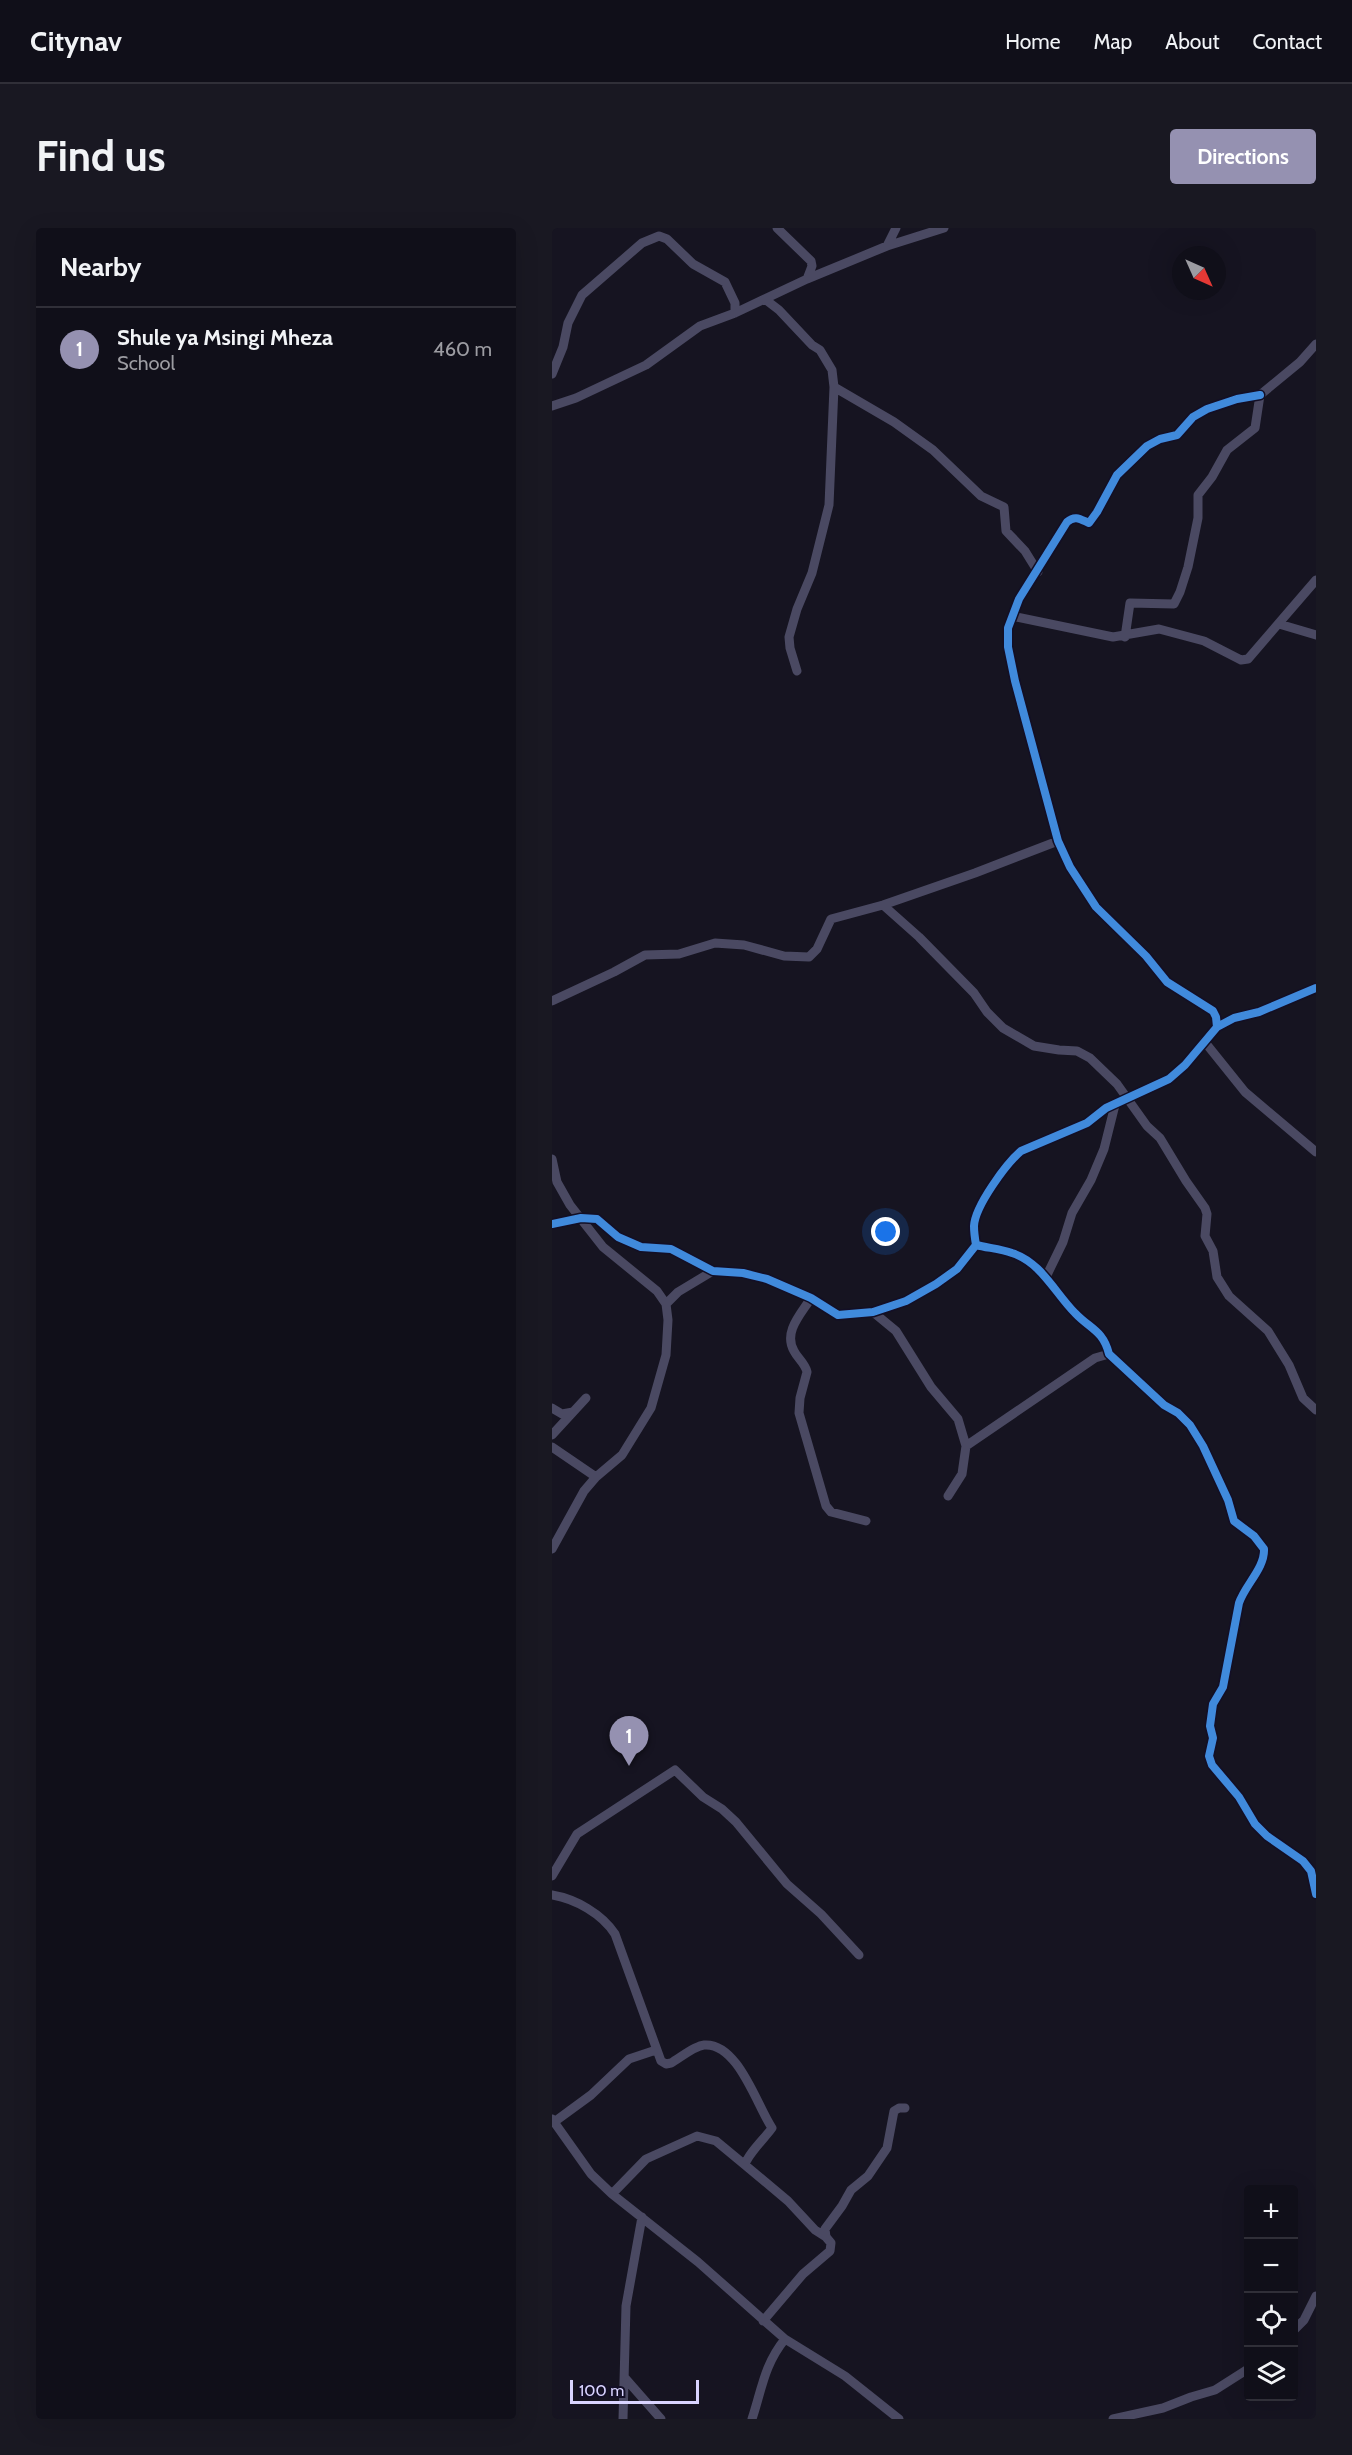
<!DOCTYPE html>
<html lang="en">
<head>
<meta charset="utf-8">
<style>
	body { margin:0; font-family:Cabin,sans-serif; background:#191822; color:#f1f3f6 }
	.controls { position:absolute; right:18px; bottom:18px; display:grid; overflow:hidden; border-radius:6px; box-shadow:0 6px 24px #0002 }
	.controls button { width:54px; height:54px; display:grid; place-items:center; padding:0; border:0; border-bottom:2px solid #302f38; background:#100f19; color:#f1f3f6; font:30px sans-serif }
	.compass { position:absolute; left:620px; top:18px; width:54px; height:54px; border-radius:50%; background:#100f19; box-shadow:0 6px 24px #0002; rotate:135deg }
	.scale { position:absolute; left:18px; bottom:15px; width:129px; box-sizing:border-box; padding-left:6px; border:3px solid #d9d4ff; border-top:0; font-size:16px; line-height:21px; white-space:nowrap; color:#d9d4ff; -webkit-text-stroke:4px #130f26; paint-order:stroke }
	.you { position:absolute; left:334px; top:1004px; width:21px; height:21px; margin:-15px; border:4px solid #fff; border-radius:50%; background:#1a73e8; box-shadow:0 0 0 9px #1a73e833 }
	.badge { display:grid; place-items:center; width:39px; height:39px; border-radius:50%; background:#9591b1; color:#fff; font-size:20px; font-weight:700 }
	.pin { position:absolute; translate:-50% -50px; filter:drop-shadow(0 2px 3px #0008) }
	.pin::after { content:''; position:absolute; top:32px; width:21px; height:18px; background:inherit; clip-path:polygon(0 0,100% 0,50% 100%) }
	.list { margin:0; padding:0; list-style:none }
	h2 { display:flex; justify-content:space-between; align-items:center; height:78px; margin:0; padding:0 24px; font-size:26px }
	h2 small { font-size:20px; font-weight:400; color:#9c9ca2 }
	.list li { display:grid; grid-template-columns:39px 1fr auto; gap:18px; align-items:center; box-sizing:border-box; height:84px; padding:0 24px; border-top:2px solid #302f38 }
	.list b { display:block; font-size:22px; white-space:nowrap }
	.list p { margin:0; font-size:20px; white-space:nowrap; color:#9c9ca2 }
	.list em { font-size:20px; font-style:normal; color:#9c9ca2 }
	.icon { flex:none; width:33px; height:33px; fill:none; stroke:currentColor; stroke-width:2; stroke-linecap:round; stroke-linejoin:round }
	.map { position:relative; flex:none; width:764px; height:2191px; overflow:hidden; border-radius:6px }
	header { display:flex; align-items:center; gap:36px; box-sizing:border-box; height:84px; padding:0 30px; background:#100f19; border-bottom:2px solid #302f38 }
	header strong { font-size:28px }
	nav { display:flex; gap:33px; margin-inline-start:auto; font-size:21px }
	.intro { display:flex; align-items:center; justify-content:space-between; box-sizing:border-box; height:144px; padding:0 36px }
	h1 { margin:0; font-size:42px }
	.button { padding:15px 27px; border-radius:6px; background:#9591b1; color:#fff; font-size:21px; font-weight:700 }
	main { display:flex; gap:36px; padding:0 36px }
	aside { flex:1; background:#100f19; border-radius:6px; box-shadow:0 6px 24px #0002 }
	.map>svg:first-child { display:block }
</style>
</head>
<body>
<header>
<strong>Citynav</strong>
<nav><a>Home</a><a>Map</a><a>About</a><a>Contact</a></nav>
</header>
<div class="intro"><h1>Find us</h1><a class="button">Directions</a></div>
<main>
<aside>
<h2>Nearby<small></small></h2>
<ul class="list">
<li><span class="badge">1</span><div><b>Shule ya Msingi Mheza</b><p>School</p></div><em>460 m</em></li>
</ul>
</aside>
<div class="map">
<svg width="764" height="2191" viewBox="0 0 764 2191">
	<rect width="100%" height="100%" fill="#161421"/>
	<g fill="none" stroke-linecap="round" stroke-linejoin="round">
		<!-- minor -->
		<path stroke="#4a4962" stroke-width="9" d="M225,0L259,33L260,38L255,51
			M335,18L344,0
			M214,72L227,82L260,117L268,122L280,142L282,159L277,277L260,345L245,381L237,409L238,420L245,443
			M0,146L11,119L16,95L30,67L90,15L107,8L115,11L141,36L173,54L183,75V85
			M282,159L342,194L381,222L429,268L452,279L454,303L473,323L486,344
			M0,178L24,170L94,137L148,98L183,85L255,51L335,18L392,0
			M460,388L561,409L607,401L652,413L689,432L696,431L764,352
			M727,396L764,407
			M573,409L578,375L622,376L628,364L636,339L646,290V267L660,249L675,222L703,200L708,167L748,134L764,116
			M331,677L367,709L422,765L435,784L451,800L482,818L507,822L525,823L538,830L565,856L595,898L608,910L634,953L653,980L655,986L653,1008L661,1023L665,1049L677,1068L716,1103L737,1137L751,1170L764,1182
			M0,773L62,744L93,727L127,726L163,715L192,717L232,728L257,729L265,721L279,691L331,677L423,645L506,613
			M665,799L664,789L661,783L615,754L594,728L544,679L518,639L506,613L463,453L456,419V400L467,371L515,294C523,287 528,291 537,295L545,284L565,247L595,218L608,211L625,207L641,189L655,181L685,171L708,167
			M652,813L693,864L764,924
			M0,931L5,954L18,977L51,1019L105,1063L114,1076L116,1092L114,1127L99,1180L70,1227L44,1249L32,1263L0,1321
			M0,996L29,990L45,991L66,1009L89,1019L119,1021L161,1043L191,1045L215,1051L259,1070L286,1087L321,1084L354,1073L384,1056L405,1041L424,1017C423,1011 422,1004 422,998C423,978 454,936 469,923L535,895L554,880L617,851L633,837L665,799L682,790L707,784L764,760
			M424,1017C436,1020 449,1021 460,1025C489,1034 503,1065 523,1085C538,1101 551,1102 557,1126L612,1177L626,1185L638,1197L651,1218L676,1272L682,1293L702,1308L712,1321C713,1340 693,1357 687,1375L671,1459L661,1476L658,1498L661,1510L657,1528L660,1537L687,1569L703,1596L715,1608L751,1633L759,1643L764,1666
			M494,1049L511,1014L520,985L539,952L552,921L563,877
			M259,1070C249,1086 231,1104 242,1123C246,1131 253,1135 255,1144L248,1170L247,1185L274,1278L279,1284L314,1293
			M114,1076L126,1064L161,1043
			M321,1084L344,1103L379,1159L406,1191L414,1218L410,1246L396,1268
			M0,1180L10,1186L21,1184
			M0,1207L34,1170
			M414,1218L543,1130L557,1126
			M0,1219L44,1249
			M0,1648L25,1606L123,1542L151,1569L170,1581L184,1594L235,1656L269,1686L307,1727
			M0,1667C24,1671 50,1686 63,1706L109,1833L114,1836L119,1835C128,1830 142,1818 152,1817C186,1814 205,1878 220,1900C213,1910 195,1927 193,1937L236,1973L263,2002L274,2009
			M0,1891L39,1946L60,1966L146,2034L233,2111L293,2148L347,2191
			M2,1894L39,1867L77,1831L104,1822
			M60,1966L94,1931L145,1908L164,1913L193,1937
			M211,2093L251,2046L278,2023L279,2015L274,2009L273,2001L290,1978L299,1962L316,1948L335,1920L342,1883L347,1880H353
			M742,2102L752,2092L764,2068
			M73,2150L109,2191
			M71,2191L74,2078L90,1989
			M200,2191C210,2161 212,2137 233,2111
			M561,2191L611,2180L639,2169L663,2162L696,2141"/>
		<defs>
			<path id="cycleway" d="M665,799L664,789L661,783L615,754L594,728L544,679L518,639L506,613L463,453L456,419V400L467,371L515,294C523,287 528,291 537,295L545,284L565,247L595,218L608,211L625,207L641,189L655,181L685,171L708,167
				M0,996L29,990L45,991L66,1009L89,1019L119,1021L161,1043L191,1045L215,1051L259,1070L286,1087L321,1084L354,1073L384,1056L405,1041L424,1017C423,1011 422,1004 422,998C423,978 454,936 469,923L535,895L554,880L617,851L633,837L665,799L682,790L707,784L764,760
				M424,1017C436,1020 449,1021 460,1025C489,1034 503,1065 523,1085C538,1101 551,1102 557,1126L612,1177L626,1185L638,1197L651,1218L676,1272L682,1293L702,1308L712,1321C713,1340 693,1357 687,1375L671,1459L661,1476L658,1498L661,1510L657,1528L660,1537L687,1569L703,1596L715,1608L751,1633L759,1643L764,1666"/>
		</defs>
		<!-- cycleway casing -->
		<use href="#cycleway" stroke="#130f26" stroke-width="11"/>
		<!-- cycleway -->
		<use href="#cycleway" stroke="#408adc" stroke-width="8"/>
	</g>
</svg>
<div class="controls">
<button>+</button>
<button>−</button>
<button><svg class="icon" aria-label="locate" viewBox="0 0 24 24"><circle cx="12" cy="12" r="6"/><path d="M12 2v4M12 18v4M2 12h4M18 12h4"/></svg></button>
<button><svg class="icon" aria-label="layers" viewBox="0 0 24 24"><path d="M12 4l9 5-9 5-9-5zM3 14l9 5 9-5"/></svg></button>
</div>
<svg class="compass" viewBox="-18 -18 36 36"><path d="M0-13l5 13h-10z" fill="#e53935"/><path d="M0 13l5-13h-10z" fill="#9c9ca2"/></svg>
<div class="scale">100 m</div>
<div class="you"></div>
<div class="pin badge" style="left:77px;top:1538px">1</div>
</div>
</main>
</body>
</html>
